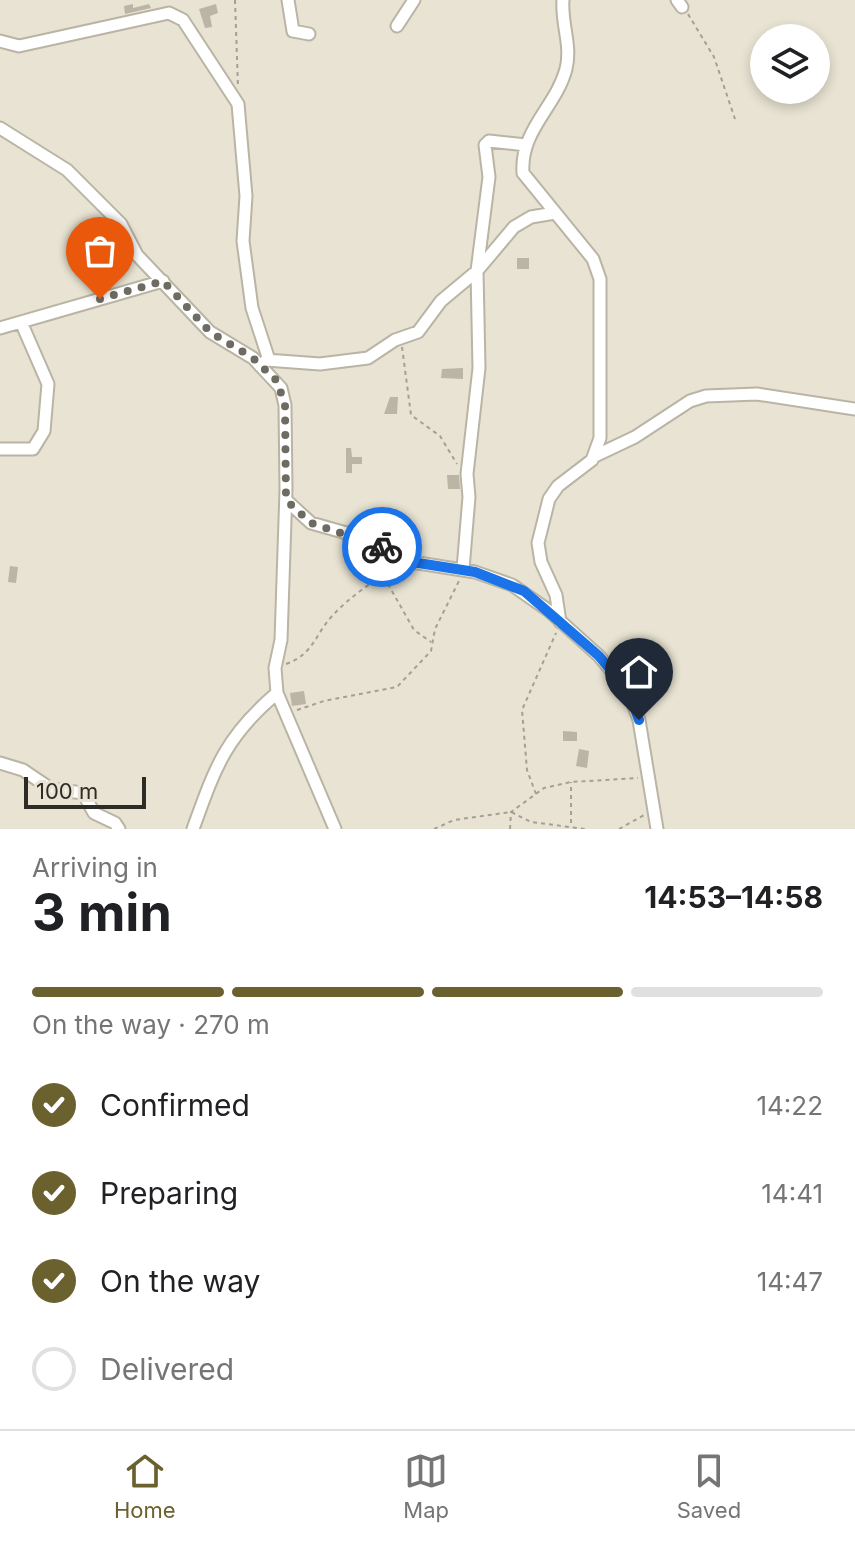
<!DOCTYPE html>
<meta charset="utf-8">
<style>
:root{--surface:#fff;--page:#f2f2f2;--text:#202124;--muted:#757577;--line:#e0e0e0;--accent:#6b612e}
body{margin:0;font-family:Inter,sans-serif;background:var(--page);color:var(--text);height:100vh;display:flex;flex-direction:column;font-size:30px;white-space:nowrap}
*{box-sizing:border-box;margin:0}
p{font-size:26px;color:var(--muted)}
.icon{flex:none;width:44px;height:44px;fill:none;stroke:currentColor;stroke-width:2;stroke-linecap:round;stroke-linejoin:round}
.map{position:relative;height:829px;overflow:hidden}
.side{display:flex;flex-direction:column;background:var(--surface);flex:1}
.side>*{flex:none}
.buttons{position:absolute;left:750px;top:24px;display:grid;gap:16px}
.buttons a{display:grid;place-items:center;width:80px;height:80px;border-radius:50%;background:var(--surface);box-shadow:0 4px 12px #0003;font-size:40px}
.scale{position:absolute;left:24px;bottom:20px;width:122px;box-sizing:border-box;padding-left:8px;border:4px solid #2d2b25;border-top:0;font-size:22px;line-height:28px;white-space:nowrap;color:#2d2b25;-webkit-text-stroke:6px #e8e3d2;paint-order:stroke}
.pin{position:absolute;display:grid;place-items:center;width:68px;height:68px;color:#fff;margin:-82px -34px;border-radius:50% 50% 50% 0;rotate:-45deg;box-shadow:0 0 8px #0007}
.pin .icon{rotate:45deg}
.courier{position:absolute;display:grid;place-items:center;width:80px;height:80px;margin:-40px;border:6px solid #1a73e8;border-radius:50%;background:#fff;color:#222;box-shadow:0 2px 10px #0007}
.overview em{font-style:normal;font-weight:700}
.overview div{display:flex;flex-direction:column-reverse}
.overview{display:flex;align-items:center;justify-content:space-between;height:136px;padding:0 32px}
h1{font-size:52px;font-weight:700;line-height:60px}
.bar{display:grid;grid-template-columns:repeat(4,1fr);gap:12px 8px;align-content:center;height:96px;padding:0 32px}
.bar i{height:10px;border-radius:6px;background:var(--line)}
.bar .on{background:var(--accent)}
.bar p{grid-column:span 4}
ol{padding:0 32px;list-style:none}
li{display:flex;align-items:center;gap:24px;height:88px}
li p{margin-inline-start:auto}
li .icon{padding:8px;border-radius:50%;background:var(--accent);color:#fff;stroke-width:4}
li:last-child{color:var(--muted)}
li i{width:44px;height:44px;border:4px solid var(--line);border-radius:50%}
.tabs{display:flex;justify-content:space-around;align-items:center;height:112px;border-top:2px solid var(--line);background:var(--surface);font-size:22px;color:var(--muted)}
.tabs a{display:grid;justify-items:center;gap:4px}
.tabs .on{color:var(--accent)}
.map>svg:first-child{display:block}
.building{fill:#bab5a5}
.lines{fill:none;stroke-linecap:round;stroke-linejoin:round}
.minor-casing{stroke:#b9b4a4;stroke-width:15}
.path{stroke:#a4a093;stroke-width:2;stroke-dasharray:4 4;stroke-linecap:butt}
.minor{stroke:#fff;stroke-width:11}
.done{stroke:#6e6b62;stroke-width:8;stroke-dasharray:0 14.4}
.route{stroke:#1a73e8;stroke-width:10}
</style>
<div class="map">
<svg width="855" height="829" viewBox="0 0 855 829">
<rect width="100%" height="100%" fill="#e8e3d2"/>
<!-- building -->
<path class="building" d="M133,4V8L149,4L151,8L125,14L124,6Z
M216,4L218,13L210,16L212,27L205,28L199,9Z
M517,258H529V269H517Z
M463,368V379L441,378L442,369Z
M390,397H398L397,414H384Z
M346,448H351L352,457H362V464H352V473H346Z
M447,475H459L460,489H448Z
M10,566L18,567L16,583L8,582Z
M304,691L306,704L292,706L290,693Z
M563,731L577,732V741H563Z
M579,749L589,751L587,768L576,766Z"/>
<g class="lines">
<!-- minor casing -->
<g class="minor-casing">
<path id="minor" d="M288,0L293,31L309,34
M677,0L682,7
M397,26L414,0
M0,41L19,46L169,13L183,20L238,104L246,196L243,241L252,308L269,360
M0,128L67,170L121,224L137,255L210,332L253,358L281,388L285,405L286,490L281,640L275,668L277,693L335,829
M0,328L163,281
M266,360L320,364L368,358L395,340L418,332L441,301L477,271L514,227L531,217L555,213
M0,449H33L44,431L48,384L21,322
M595,456L635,437L690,401L706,396L757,394L855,409
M286,500L311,523L357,536L412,562L475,572L512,585L548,610L599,656L629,692L639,720L657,829
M463,569L469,497L467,474L479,368L477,271L489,177L485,145L489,141L526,145
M560,622L556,595L541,562L538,543L549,499L558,486L592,460L600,438V279L593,259L523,173C520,130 556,107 566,69C572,45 561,24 563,0
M0,763L23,770L51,789L83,793L94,813L115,823L119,829
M193,829C215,768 225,737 277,693"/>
</g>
<!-- path -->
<path class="path" d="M235,0L238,87
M688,14L714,57L735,119
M402,347L411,415L440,436L457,464
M384,577L414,630L431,642
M286,664C314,654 315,634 333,615C351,596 376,578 400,567
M297,710L324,701L397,687L431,651L435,629L459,581
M536,794L527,770L522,710L556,633
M571,823V782
M434,829L454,820L511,812L531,822L585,829
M510,829L511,812L544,788L571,782L638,778
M619,829L646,814"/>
<!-- minor -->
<use href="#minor" class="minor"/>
</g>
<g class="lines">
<!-- done -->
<path class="done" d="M100,299L163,281L210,332L253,358L277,381L285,405L286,500L311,523L382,547"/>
<!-- route -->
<path class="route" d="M382,547L412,562L475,572L524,591L599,656L629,692L639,720"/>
</g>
</svg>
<div class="buttons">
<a><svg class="icon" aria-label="layers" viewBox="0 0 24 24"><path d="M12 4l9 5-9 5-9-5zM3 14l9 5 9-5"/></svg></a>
</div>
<div class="scale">100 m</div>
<div class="pin" style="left:100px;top:299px;background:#ea580c"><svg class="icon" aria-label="bag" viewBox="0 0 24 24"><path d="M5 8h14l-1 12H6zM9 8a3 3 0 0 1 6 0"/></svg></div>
<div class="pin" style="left:639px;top:720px;background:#1f2937"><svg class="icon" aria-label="home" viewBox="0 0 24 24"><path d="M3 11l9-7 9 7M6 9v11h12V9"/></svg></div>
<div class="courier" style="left:382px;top:547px"><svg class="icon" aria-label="bike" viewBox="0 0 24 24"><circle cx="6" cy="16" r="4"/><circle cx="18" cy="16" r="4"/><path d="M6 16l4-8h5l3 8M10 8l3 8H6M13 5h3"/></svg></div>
</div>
<section class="side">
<div class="overview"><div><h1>3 min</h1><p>Arriving in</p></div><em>14:53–14:58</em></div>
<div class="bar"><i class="on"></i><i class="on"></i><i class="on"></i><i></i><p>On the way · 270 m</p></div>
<ol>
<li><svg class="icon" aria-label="check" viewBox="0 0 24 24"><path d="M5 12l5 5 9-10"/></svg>Confirmed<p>14:22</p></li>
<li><svg class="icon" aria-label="check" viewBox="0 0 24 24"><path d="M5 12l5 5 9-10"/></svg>Preparing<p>14:41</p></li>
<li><svg class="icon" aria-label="check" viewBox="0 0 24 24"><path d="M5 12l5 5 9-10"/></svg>On the way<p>14:47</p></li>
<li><i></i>Delivered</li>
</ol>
</section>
<nav class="tabs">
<a class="on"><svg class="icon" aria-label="home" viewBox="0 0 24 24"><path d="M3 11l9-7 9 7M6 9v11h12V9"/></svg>Home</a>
<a><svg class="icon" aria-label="map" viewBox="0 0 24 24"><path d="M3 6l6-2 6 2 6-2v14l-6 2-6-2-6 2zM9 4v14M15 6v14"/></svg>Map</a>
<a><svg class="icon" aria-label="saved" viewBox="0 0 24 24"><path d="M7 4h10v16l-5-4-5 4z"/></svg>Saved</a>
</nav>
